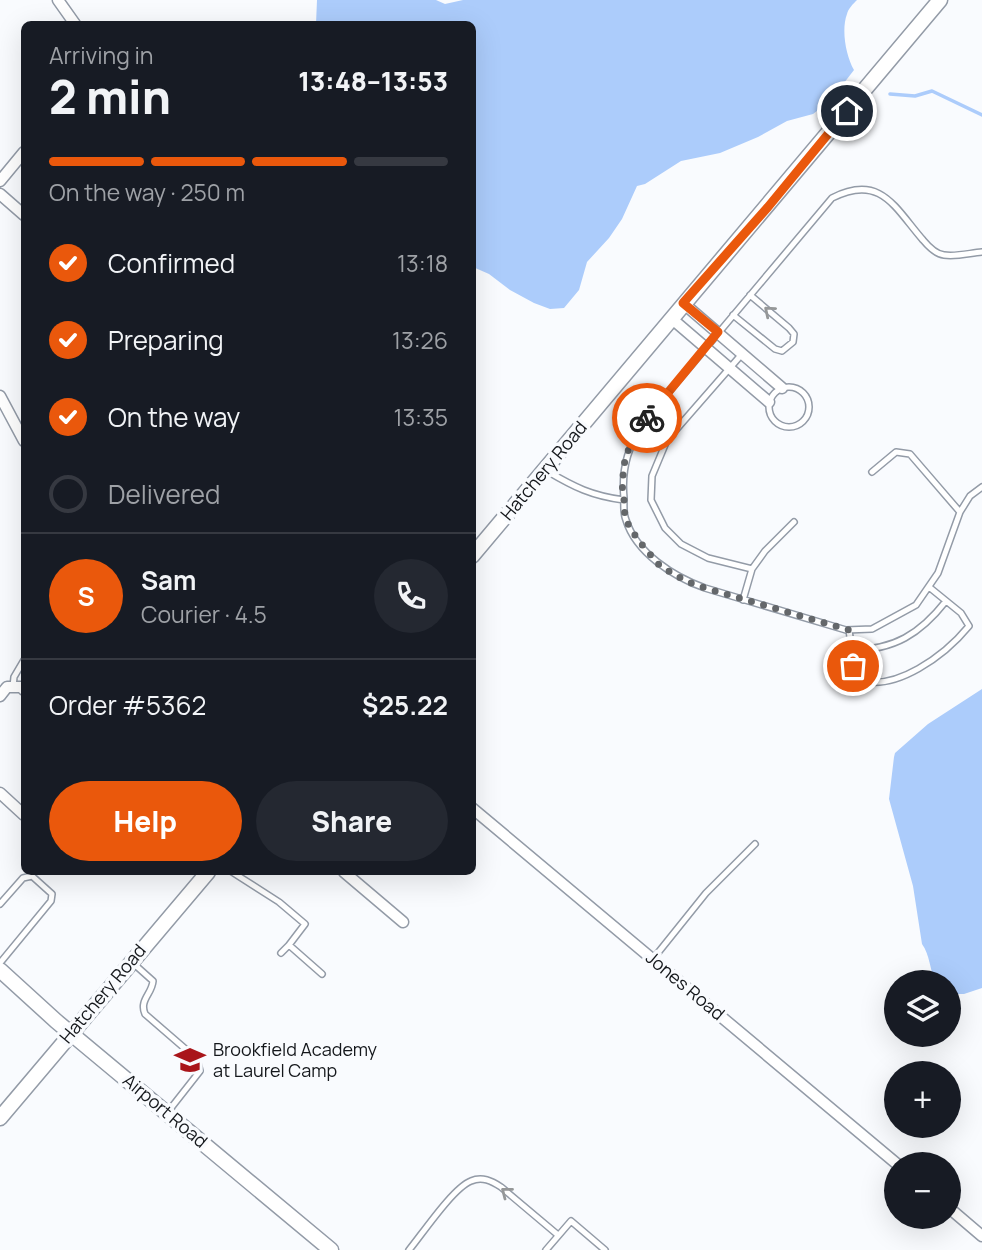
<!DOCTYPE html>
<meta charset="utf-8">
<style>
:root{--surface:#171b24;--page:#242831;--text:#f1f3f6;--muted:#9ea1a6;--line:#363941;--accent:#ea580c}
body{margin:0;font-family:Manrope,sans-serif;background:var(--page);color:var(--text);height:100vh;display:flex;flex-direction:column;font-size:26px;white-space:nowrap}
*{box-sizing:border-box;margin:0}
p{font-size:23px;color:var(--muted)}
.icon{flex:none;width:38px;height:38px;fill:none;stroke:currentColor;stroke-width:2;stroke-linecap:round;stroke-linejoin:round}
.map{position:relative;flex:1;overflow:hidden}
.sheet{position:absolute;left:21px;top:21px;width:455px;height:854px;display:flex;flex-direction:column;background:var(--surface);border-radius:10px;box-shadow:0 7px 28px #0002}
.sheet>*{flex:none}
.buttons{position:absolute;left:884px;top:970px;display:grid;gap:14px}
.buttons a{display:grid;place-items:center;width:77px;height:77px;border-radius:50%;background:var(--surface);box-shadow:0 7px 28px #0002;font-size:35px}
.pin{position:absolute;display:grid;place-items:center;width:60px;height:60px;color:#fff;margin:-30px;border:4px solid #fff;border-radius:50%;box-shadow:0 2px 7px #0007}
.courier{position:absolute;display:grid;place-items:center;width:70px;height:70px;margin:-35px;border:5px solid #ea580c;border-radius:50%;background:#fff;color:#222;box-shadow:0 2px 9px #0007}
.overview em{font-style:normal;font-weight:800}
.overview div{display:flex;flex-direction:column-reverse}
.overview{display:flex;align-items:center;justify-content:space-between;height:119px;padding:0 28px}
h1{font-size:46px;font-weight:800;line-height:52px}
.bar{display:grid;grid-template-columns:repeat(4,1fr);gap:10px 7px;align-content:center;height:84px;padding:0 28px}
.bar i{height:9px;border-radius:5px;background:var(--line)}
.bar .active{background:var(--accent)}
.bar p{grid-column:span 4}
.line{display:flex;align-items:center;gap:18px;padding:0 28px;border-top:2px solid var(--line)}
.line div{flex:1}
.round{display:grid;place-items:center;flex:none;width:74px;height:74px;border-radius:37px;background:var(--page)}
ol{padding:0 28px;list-style:none}
li{display:flex;align-items:center;gap:21px;height:77px}
li p{margin-inline-start:auto}
li .icon{padding:7px;border-radius:50%;background:var(--accent);color:#fff;stroke-width:4}
li:last-child{color:var(--muted)}
li i{width:38px;height:38px;border:4px solid var(--line);border-radius:50%}
.primary-button{display:flex;gap:14px;margin-top:auto;padding:14px 28px}
.primary-button a{flex:1;height:80px;border-radius:42px;background:var(--accent);color:#fff;font-size:28px;font-weight:800;line-height:80px;text-align:center}
.primary-button a+a{background:var(--page);color:var(--text)}
.map>svg:first-child{display:block}
.water{fill:#acccfb}
.lines{fill:none;stroke-linecap:round;stroke-linejoin:round}
.stream{stroke:#acccfb;stroke-width:3.5}
.service-casing{stroke:#939ba7;stroke-width:8}
.minor-casing{stroke:#939ba7;stroke-width:13}
.tertiary-casing{stroke:#939ba7;stroke-width:17}
.service{stroke:#fff;stroke-width:5}
.minor{stroke:#fff;stroke-width:10}
.tertiary{stroke:#fff;stroke-width:14}
.oneway{stroke:#959798}
.done{stroke:#64676a;stroke-width:7;stroke-dasharray:0 12.6}
.route{stroke:#ea580c;stroke-width:9}
.labels{text-anchor:middle;stroke-width:7;stroke-linejoin:round;paint-order:stroke}
.street-label{font-size:18px;fill:#14171b;stroke:#f9fbfe}
.poi-label{font-size:18px;fill:#14171b;stroke:#f9fbfe;text-anchor:start}
</style>
<div class="map">
<svg width="982" height="1250" viewBox="0 0 982 1250">
<rect width="100%" height="100%" fill="#f9fbfe"/>
<!-- water -->
<path class="water" d="M317,0H436L445,4L463,0H857C853,4 848,9 847,14C841,30 846,56 854,70L830,101L813,114L787,121L758,137L720,153L681,161L645,184L637,186L622,219L609,238L587,262L579,290L564,308L550,309L534,303L510,290L489,274L473,267L472,24H316Z
M982,689V988L964,994H949L948,982H935C930,970 930,955 922,944L913,886L889,799L894,757L895,753L928,724Z"/>
<g class="lines">
<!-- stream -->
<path class="stream" d="M890,94L915,96L932,91L982,115"/>
<!-- service casing -->
<g class="service-casing">
<path id="service" d="M982,252C970,253 956,257 944,255C935,254 928,246 923,240C895,208 881,173 832,198L647,418C629,443 621,467 624,498C624,505 623,513 626,520C636,553 674,577 705,588L846,630L872,629L916,605L938,573L960,512L970,496L982,487
M733,315L775,349L782,351L793,342L794,334L789,328L750,295
M742,354L667,440L652,476L651,500L665,528L681,544L708,558L752,569
M769 407a20 20 0 1 1 40 0a20 20 0 1 1-40 0Z
M547,471C574,487 592,496 624,500
M872,472L896,452L910,454L960,512
M743,600L752,569L765,551L794,522
M849,630L856,679C895,694 946,654 969,626L961,613L929,587
M852,650C894,650 920,634 946,601
M13,687L14,677L24,660
M232,872L279,902L305,924L289,945L322,974
M0,904L23,878L32,876L52,894L51,901L0,963
M281,953L289,945
M653,959L706,893L755,844
M134,964L153,981C152,994 139,1000 145,1014L197,1059L200,1071L167,1113
M409,1250C423,1233 453,1188 471,1181C482,1176 492,1181 501,1187L558,1235
M546,1250L571,1221L605,1250"/>
</g>
<!-- minor casing -->
<g class="minor-casing">
<path id="minor" d="M58,0L75,24
M0,181L24,152
M0,194L24,215
M683,303L782,388
M671,318L769,402
M0,396L24,441
M0,696L7,687H21L24,690
M0,793L24,815
M472,808L897,1164
M344,872L403,922
M948,1207L982,1236"/>
</g>
<!-- tertiary casing -->
<g class="tertiary-casing">
<path id="tertiary" d="M472,556L940,0
M0,970L56,1021L331,1250
M0,1118L208,872"/>
</g>
<!-- service -->
<use href="#service" class="service"/>
<!-- minor -->
<use href="#minor" class="minor"/>
<!-- tertiary -->
<use href="#tertiary" class="tertiary"/>
</g>
<!-- one-way arrows -->
<defs><path id="oneway-chevron" d="M-2-3.5L2.5 0L-2 3.5" fill="none" stroke-width="1.6" stroke-linecap="round" stroke-linejoin="round" transform="scale(1.75)"/></defs>
<g class="oneway">
<use href="#oneway-chevron" transform="translate(769 311) rotate(-140)"/>
<use href="#oneway-chevron" transform="translate(506 1192) rotate(-142)"/>
</g>
<g class="lines">
<!-- done -->
<path class="done" d="M647,418L633,438L625,459L622,484L624,500L625,519L638,540L660,566L686,581L705,588L849,630L853,666"/>
<!-- route -->
<path class="route" d="M647,418L718,332L683,303L768,207L847,111"/>
</g>
<!-- icons -->
<defs>
<g id="school-bare" transform="scale(2.415)"><path d="M0-5L7-2L0 1L-7-2ZM-4 1L0 2.5L4 1V4Q0 6-4 4Z" fill="#a9151a" stroke="#f9fbfe" stroke-width="2.5" paint-order="stroke"/></g>
</defs>
<g fill-rule="evenodd">
<use href="#school-bare" x="190" y="1060"/>
</g>
<g class="labels">
<!-- street labels -->
<g class="street-label">
<text transform="translate(544 471) rotate(-50)" y="6">Hatchery Road</text>
<text transform="translate(685 986) rotate(40)" y="6">Jones Road</text>
<text transform="translate(103 994) rotate(-50)" y="6">Hatchery Road</text>
<text transform="translate(165 1111) rotate(40)" y="6">Airport Road</text>
</g>
<!-- poi labels -->
<g class="poi-label">
<text x="213" y="1056">Brookfield Academy<tspan x="213" dy="21">at Laurel Camp</tspan></text>
</g>
</g>
</svg>
<div class="buttons">
<a><svg class="icon" aria-label="layers" viewBox="0 0 24 24"><path d="M12 4l9 5-9 5-9-5zM3 14l9 5 9-5"/></svg></a>
<a>+</a>
<a>−</a>
</div>
<div class="pin" style="left:853px;top:666px;background:#ea580c"><svg class="icon" aria-label="bag" viewBox="0 0 24 24"><path d="M5 8h14l-1 12H6zM9 8a3 3 0 0 1 6 0"/></svg></div>
<div class="pin" style="left:847px;top:111px;background:#1f2937"><svg class="icon" aria-label="home" viewBox="0 0 24 24"><path d="M3 11l9-7 9 7M6 9v11h12V9"/></svg></div>
<div class="courier" style="left:647px;top:418px"><svg class="icon" aria-label="bike" viewBox="0 0 24 24"><circle cx="6" cy="16" r="4"/><circle cx="18" cy="16" r="4"/><path d="M6 16l4-8h5l3 8M10 8l3 8H6M13 5h3"/></svg></div>
<section class="sheet">
<div class="overview"><div><h1>2 min</h1><p>Arriving in</p></div><em>13:48–13:53</em></div>
<div class="bar"><i class="active"></i><i class="active"></i><i class="active"></i><i></i><p>On the way · 250 m</p></div>
<ol>
<li><svg class="icon" aria-label="check" viewBox="0 0 24 24"><path d="M5 12l5 5 9-10"/></svg>Confirmed<p>13:18</p></li>
<li><svg class="icon" aria-label="check" viewBox="0 0 24 24"><path d="M5 12l5 5 9-10"/></svg>Preparing<p>13:26</p></li>
<li><svg class="icon" aria-label="check" viewBox="0 0 24 24"><path d="M5 12l5 5 9-10"/></svg>On the way<p>13:35</p></li>
<li><i></i>Delivered</li>
</ol>
<div class="line" style="height:126px"><b class="round" style="background:var(--accent);color:#fff">S</b><div><b>Sam</b><p>Courier · 4.5</p></div><a class="round"><svg class="icon" aria-label="phone" viewBox="0 0 24 24"><path d="M5 4h4l2 5-3 2q2 4 5 5l2-3 5 2v4C11 20 4 13 5 4z"/></svg></a></div>
<div class="line" style="height:91px"><div>Order #5362</div><b>$25.22</b></div>
<div class="primary-button"><a>Help</a><a>Share</a></div>
</section>
</div>
